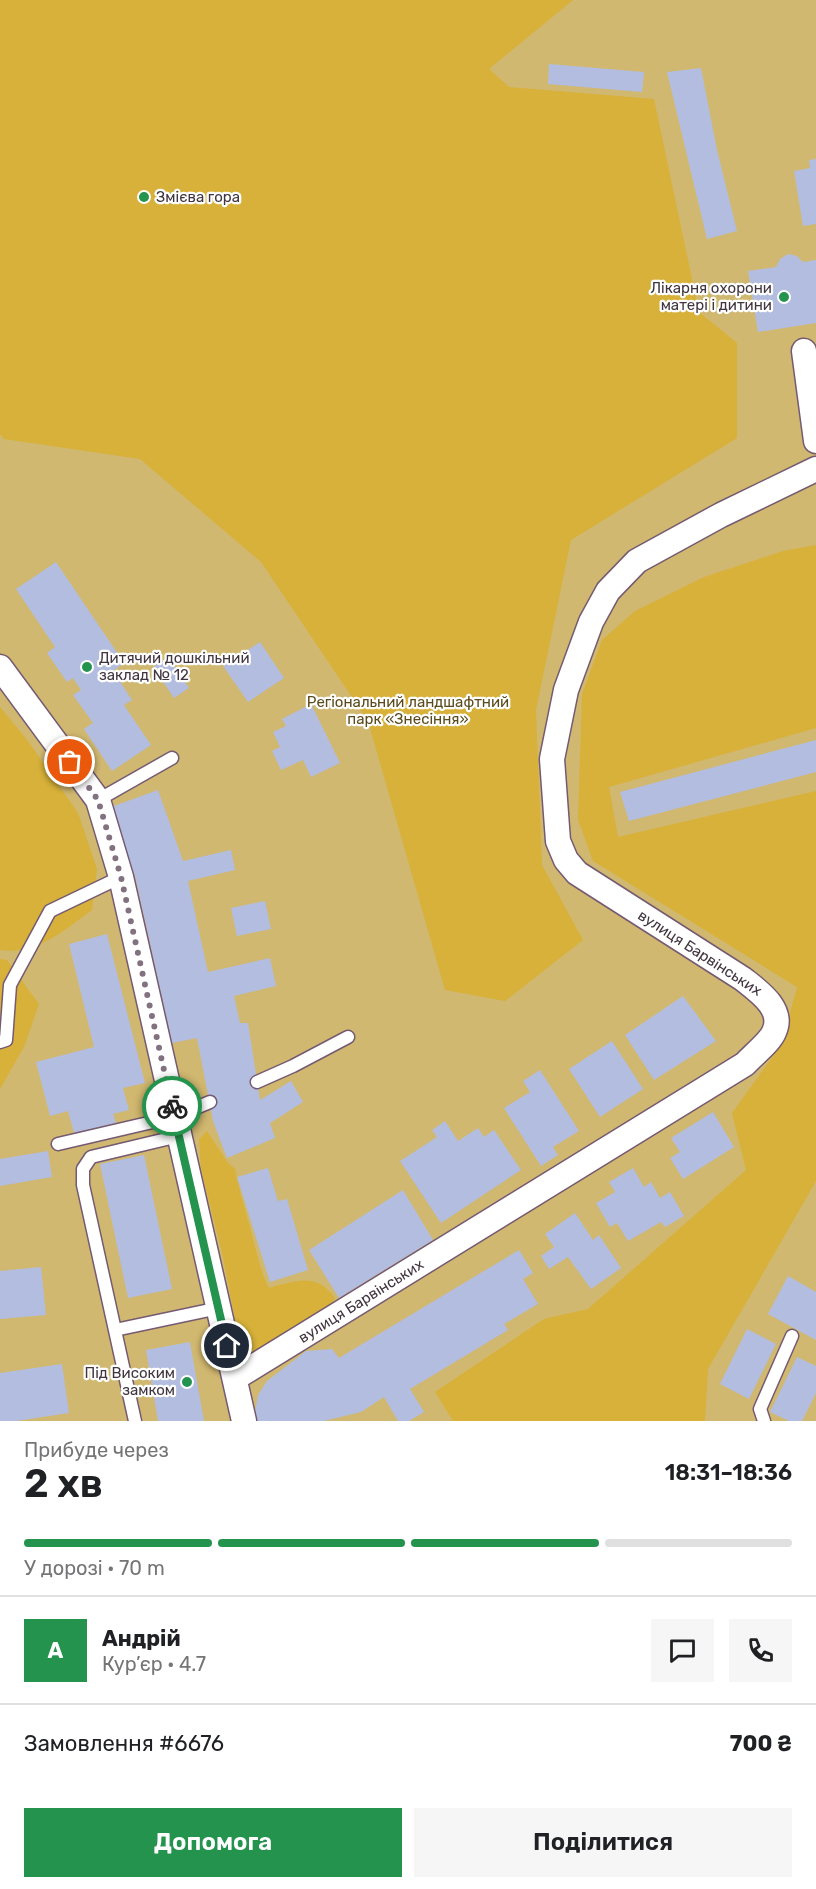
<!DOCTYPE html>
<html lang="uk">
<meta charset="utf-8">
<style>
:root{--surface:#fff;--page:#f6f6f6;--text:#202124;--muted:#757577;--line:#e0e0e0;--accent:#23934d}
body{margin:0;font-family:Rubik,sans-serif;background:var(--page);color:var(--text);height:100vh;display:flex;flex-direction:column;font-size:22px;white-space:nowrap}
*{box-sizing:border-box;margin:0}
p{font-size:20px;color:var(--muted)}
.icon{flex:none;width:33px;height:33px;fill:none;stroke:currentColor;stroke-width:2;stroke-linecap:round;stroke-linejoin:round}
.map{position:relative;height:1421px;overflow:hidden}
.sheet{display:flex;flex-direction:column;background:var(--surface);flex:1}
.sheet>*{flex:none}
.pin{position:absolute;display:grid;place-items:center;width:51px;height:51px;color:#fff;margin:-26px;border:3px solid #fff;border-radius:50%;box-shadow:0 2px 6px #0007}
.courier{position:absolute;display:grid;place-items:center;width:60px;height:60px;margin:-30px;border:4px solid #23934d;border-radius:50%;background:#fff;color:#222;box-shadow:0 2px 8px #0007}
.head em{font-style:normal;font-weight:600}
.head div{display:flex;flex-direction:column-reverse}
.head{display:flex;align-items:center;justify-content:space-between;height:102px;padding:0 24px}
h1{font-size:39px;font-weight:600;line-height:45px}
.bar{display:grid;grid-template-columns:repeat(4,1fr);gap:9px 6px;align-content:center;height:72px;padding:0 24px}
.bar i{height:8px;border-radius:4px;background:var(--line)}
.bar .current{background:var(--accent)}
.bar p{grid-column:span 4}
.line{display:flex;align-items:center;gap:15px;padding:0 24px;border-top:2px solid var(--line)}
.line div{flex:1}
.round{display:grid;place-items:center;flex:none;width:63px;height:63px;border-radius:0px;background:var(--page)}
.cta{display:flex;gap:12px;margin-top:auto;padding:12px 24px}
.cta a{flex:1;height:69px;border-radius:0px;background:var(--accent);color:#fff;font-size:24px;font-weight:600;line-height:69px;text-align:center}
.cta a+a{background:var(--page);color:var(--text)}
.map>svg:first-child{display:block}
.green{fill:#d1b870}
.forest{fill:#d7b139}
.building{fill:#b2bde0}
.lines{fill:none;stroke-linecap:round;stroke-linejoin:round}
.lane-casing{stroke:#755a71;stroke-width:15}
.street-casing{stroke:#755a71;stroke-width:27}
.lane{stroke:#fff;stroke-width:12}
.street{stroke:#fff;stroke-width:24}
.done{stroke:#82717f;stroke-width:6;stroke-dasharray:0 10.8}
.route{stroke:#23934d;stroke-width:8}
.poi-dot{fill:#23934d;stroke:#fff;stroke-width:2}
.labels{text-anchor:middle;stroke-width:4.5;stroke-linejoin:round;paint-order:stroke}
.poi-label{font-size:15px;fill:#41353f;stroke:#fff;text-anchor:start}
.park-label{font-size:15px;fill:#5b4b1c;stroke:#fff}
.street-label{font-size:15px;fill:#41353f;stroke:#fff}
</style>
<div class="map">
<svg width="816" height="1421" viewBox="0 0 816 1421">
<rect width="100%" height="100%" fill="#fbe1f7"/>
<!-- green -->
<path class="green" d="M0,0H816V1421H0Z"/>
<!-- forest -->
<path class="forest" d="M0,0H573L489,69L509,87L654,99L699,312L737,343V438L571,540L536,710L542,865L583,940L505,1001L445,990L368,721L261,562L140,459L4,439L0,434Z
M816,545V728L609,787L618,837L816,791V1181L708,1369L705,1421H453L435,1392L544,1319L588,1309L746,1170L732,1113L781,1045L797,987L593,861L578,820L582,694L602,640L635,611L704,577L783,551Z
M0,707L28,741L78,813L97,869L92,910C63,931 37,955 0,950Z
M0,959L7,960L39,1004L24,1047L0,1089Z
M207,1131L228,1163L235,1169C240,1194 248,1218 254,1243C259,1260 261,1273 269,1288C296,1281 316,1272 335,1298L326,1317L252,1363L245,1356L239,1340L223,1257L201,1169L199,1139Z"/>
<!-- building -->
<path class="building" d="M549,64L644,72L642,92L548,84Z
M701,68L717,150L737,231L707,239L667,72Z
M816,159V224L803,226L794,171L810,168L809,160Z
M788,254L797,256L803,262L816,260V323L758,332L748,271L776,267L780,259Z
M56,562L124,663L113,671L132,700L124,705L151,745L112,771L84,729L93,723L73,695L81,690L73,678L67,682L47,653L55,647L16,589Z
M260,642L284,678L248,702L223,666Z
M168,657L189,688L174,698L153,667Z
M311,704L340,763L311,777L303,760L281,770L272,751L280,747L273,732L286,726L282,719Z
M816,740V772L629,821L620,792Z
M158,790L183,861L231,850L235,870L188,881L208,972L270,958L276,986L234,996L240,1023H248L260,1100L291,1081L303,1102L270,1123L275,1138L227,1158L213,1121L197,1038L172,1043L135,876L111,807Z
M265,901L271,929L237,936L231,908Z
M107,934L145,1083L123,1088L129,1110L113,1114L116,1123L74,1133L68,1111L50,1116L36,1062L94,1047L69,944Z
M683,996L716,1041L654,1080L625,1035Z
M612,1041L643,1089L600,1117L569,1069Z
M540,1070L579,1131L553,1147L558,1155L541,1166L504,1108L530,1092L523,1081Z
M713,1112L734,1147L683,1179L670,1158L680,1152L671,1138Z
M445,1121L458,1141L478,1128L484,1137L494,1130L521,1170L441,1223L400,1161L437,1137L432,1130Z
M48,1151L52,1177L0,1186V1159Z
M144,1155L172,1289L128,1298L100,1164Z
M268,1168L278,1201L287,1199L308,1270L270,1282L237,1177Z
M633,1168L644,1187L651,1182L660,1198L670,1192L684,1216L665,1227L661,1222L628,1241L617,1223L610,1227L596,1203L615,1192L609,1182Z
M403,1190L433,1240L339,1298L309,1250Z
M575,1213L593,1240L599,1235L621,1268L591,1289L568,1257L549,1269L541,1256L554,1247L545,1234Z
M519,1250L533,1273L523,1279L538,1304L504,1324L508,1330L410,1389L424,1412L409,1421H398L384,1397L361,1412L324,1421H256L254,1417L258,1395L267,1381L306,1351L332,1349L339,1358Z
M41,1267L46,1315L0,1319V1271Z
M788,1276L816,1292V1340L768,1314Z
M747,1329L776,1344L749,1399L720,1384Z
M190,1342L204,1421H158L146,1350Z
M797,1357L816,1366V1393L802,1421H789L770,1412Z
M62,1364L69,1413L16,1421H0V1373Z"/>
<g class="lines">
<!-- lane casing -->
<g class="lane-casing">
<path id="lane" d="M98,800L172,758
M0,1042L6,1040L10,985L50,911L121,877
M257,1082L293,1066L348,1037
M58,1144L174,1117L210,1102
M115,1330L219,1308
M135,1421L83,1185V1169L91,1157L179,1136
M764,1421L760,1409L792,1336"/>
</g>
<!-- street casing -->
<g class="street-casing">
<path id="street" d="M804,351L816,441
M0,667L98,800L121,877L244,1421
M235,1378L745,1064C753,1055 770,1042 774,1032C785,1009 758,991 743,979L577,873L566,860L558,841L552,759L566,690L591,622L608,591L637,561L721,515L816,469"/>
</g>
<!-- lane -->
<use href="#lane" class="lane"/>
<!-- street -->
<use href="#street" class="street"/>
</g>
<g class="lines">
<!-- done -->
<path class="done" d="M70,762L98,800L121,877L172,1106"/>
<!-- route -->
<path class="route" d="M172,1106L227,1346"/>
</g>
<!-- markers -->
<g class="poi-dot">
<circle cx="144" cy="197" r="6"/>
<circle cx="784" cy="297" r="6"/>
<circle cx="87" cy="667" r="6"/>
<circle cx="187" cy="1382" r="6"/>
</g>
<g class="labels">
<!-- poi labels -->
<g class="poi-label">
<text x="156" y="202">Змієва гора</text>
<text x="772" y="293" text-anchor="end">Лікарня охорони<tspan x="772" dy="17">матері і дитини</tspan></text>
<text x="99" y="663">Дитячий дошкільний<tspan x="99" dy="17">заклад № 12</tspan></text>
<text x="175" y="1378" text-anchor="end">Під Високим<tspan x="175" dy="17">замком</tspan></text>
</g>
<!-- park labels -->
<g class="park-label">
<text x="408" y="707">Регіональний ландшафтний<tspan x="408" dy="17">парк «Знесіння»</tspan></text>
</g>
<!-- street labels -->
<g class="street-label">
<text transform="translate(700 953) rotate(33)" y="5">вулиця Барвінських</text>
<text transform="translate(361 1301) rotate(-32)" y="5">вулиця Барвінських</text>
</g>
</g>
</svg>
<div class="pin" style="left:70px;top:762px;background:#ea580c"><svg class="icon" aria-label="bag" viewBox="0 0 24 24"><path d="M5 8h14l-1 12H6zM9 8a3 3 0 0 1 6 0"/></svg></div>
<div class="pin" style="left:227px;top:1346px;background:#1f2937"><svg class="icon" aria-label="home" viewBox="0 0 24 24"><path d="M3 11l9-7 9 7M6 9v11h12V9"/></svg></div>
<div class="courier" style="left:172px;top:1106px"><svg class="icon" aria-label="bike" viewBox="0 0 24 24"><circle cx="6" cy="16" r="4"/><circle cx="18" cy="16" r="4"/><path d="M6 16l4-8h5l3 8M10 8l3 8H6M13 5h3"/></svg></div>
</div>
<section class="sheet">
<div class="head"><div><h1>2 хв</h1><p>Прибуде через</p></div><em>18:31–18:36</em></div>
<div class="bar"><i class="current"></i><i class="current"></i><i class="current"></i><i></i><p>У дорозі · 70 m</p></div>
<div class="line" style="height:108px"><b class="round" style="background:var(--accent);color:#fff">А</b><div><b>Андрій</b><p>Кур’єр · 4.7</p></div><a class="round"><svg class="icon" aria-label="chat" viewBox="0 0 24 24"><path d="M4 5h16v11H9l-5 4z"/></svg></a><a class="round"><svg class="icon" aria-label="phone" viewBox="0 0 24 24"><path d="M5 4h4l2 5-3 2q2 4 5 5l2-3 5 2v4C11 20 4 13 5 4z"/></svg></a></div>
<div class="line" style="height:78px"><div>Замовлення #6676</div><b>700 ₴</b></div>
<div class="cta"><a>Допомога</a><a>Поділитися</a></div>
</section>
